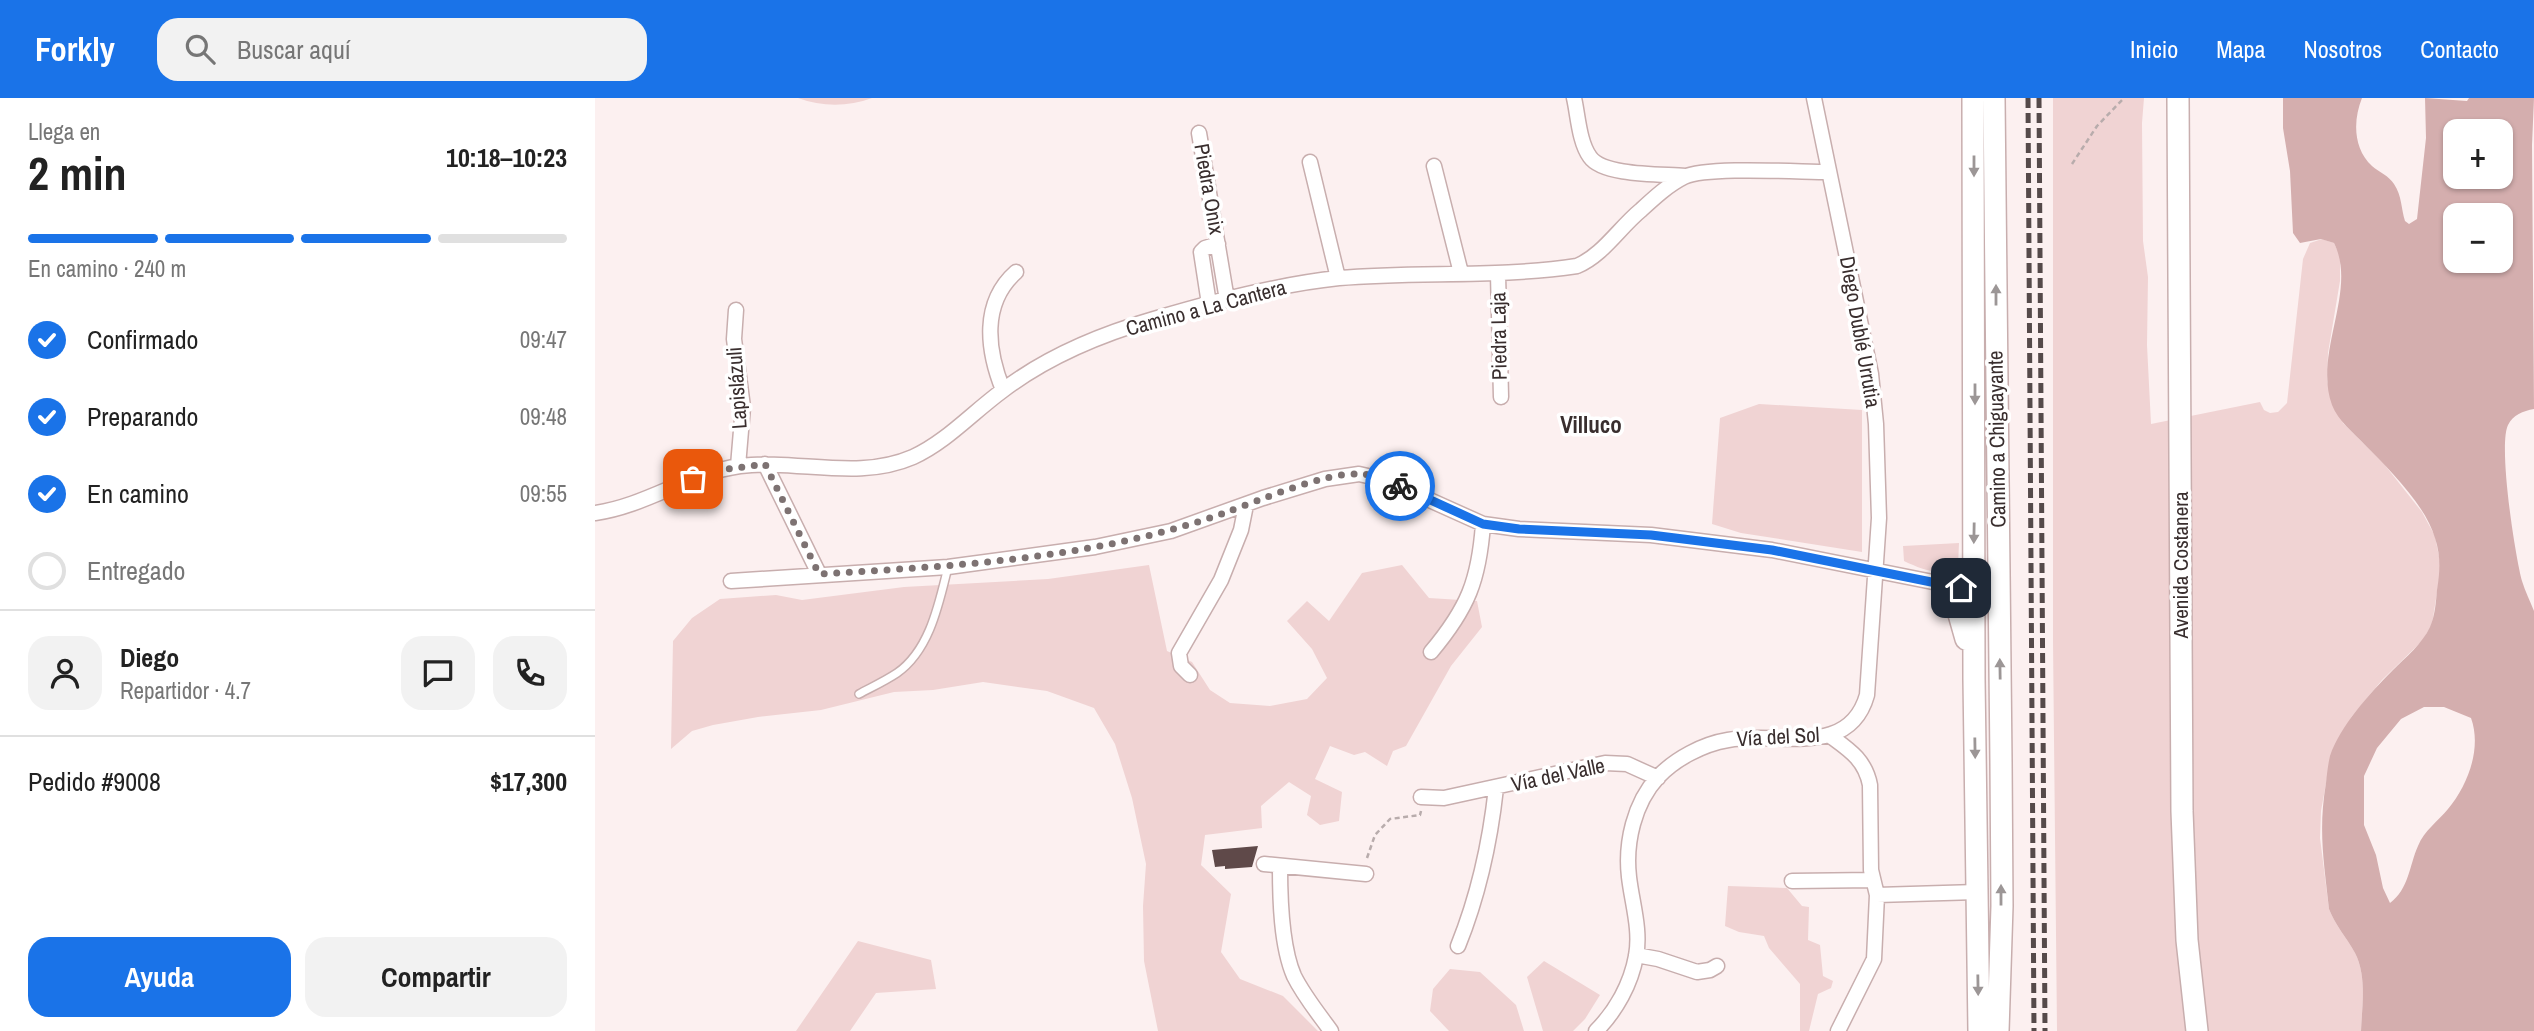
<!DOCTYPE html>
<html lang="es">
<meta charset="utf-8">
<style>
:root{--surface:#fff;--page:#f2f2f2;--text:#222;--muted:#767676;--line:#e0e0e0;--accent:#1a73e8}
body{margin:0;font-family:"Archivo Narrow",sans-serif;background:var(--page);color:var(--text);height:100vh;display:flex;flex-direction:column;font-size:26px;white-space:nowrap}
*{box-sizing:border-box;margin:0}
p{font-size:23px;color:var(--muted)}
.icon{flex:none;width:38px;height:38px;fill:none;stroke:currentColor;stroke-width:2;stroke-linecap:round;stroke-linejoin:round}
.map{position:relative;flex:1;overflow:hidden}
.drawer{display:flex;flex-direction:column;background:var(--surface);width:595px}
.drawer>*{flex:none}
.controls{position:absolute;left:1848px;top:21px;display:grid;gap:14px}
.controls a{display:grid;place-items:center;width:70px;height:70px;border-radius:14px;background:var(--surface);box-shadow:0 2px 5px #0004;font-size:35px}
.pin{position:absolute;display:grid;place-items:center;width:60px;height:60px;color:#fff;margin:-30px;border-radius:14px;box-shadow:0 4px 10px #0006}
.courier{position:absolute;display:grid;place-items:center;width:70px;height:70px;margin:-35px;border:5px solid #1a73e8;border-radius:50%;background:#fff;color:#222;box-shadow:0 2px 9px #0007}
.head em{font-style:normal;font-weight:700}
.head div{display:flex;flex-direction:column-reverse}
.head{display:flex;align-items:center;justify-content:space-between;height:119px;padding:0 28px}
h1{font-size:46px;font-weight:700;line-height:52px}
.bar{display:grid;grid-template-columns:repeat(4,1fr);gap:10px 7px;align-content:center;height:84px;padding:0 28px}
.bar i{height:9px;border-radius:5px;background:var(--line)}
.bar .selected{background:var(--accent)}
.bar p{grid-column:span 4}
.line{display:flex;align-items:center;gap:18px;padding:0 28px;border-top:2px solid var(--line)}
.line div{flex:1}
.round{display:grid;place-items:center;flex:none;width:74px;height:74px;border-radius:21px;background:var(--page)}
ol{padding:0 28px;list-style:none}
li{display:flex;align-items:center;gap:21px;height:77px}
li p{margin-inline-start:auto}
li .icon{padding:7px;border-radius:50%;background:var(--accent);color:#fff;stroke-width:4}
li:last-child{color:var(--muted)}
li i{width:38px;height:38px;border:4px solid var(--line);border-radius:50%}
.primary-button{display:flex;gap:14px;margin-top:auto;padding:14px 28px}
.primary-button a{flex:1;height:80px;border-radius:21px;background:var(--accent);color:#fff;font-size:28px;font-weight:700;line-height:80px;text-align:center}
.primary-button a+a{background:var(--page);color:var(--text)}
header{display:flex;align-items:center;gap:42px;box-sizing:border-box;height:98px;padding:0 35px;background:var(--accent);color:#fff}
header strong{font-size:33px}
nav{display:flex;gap:38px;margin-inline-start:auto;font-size:24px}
.search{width:490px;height:63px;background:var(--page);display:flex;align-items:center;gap:18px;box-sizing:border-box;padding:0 24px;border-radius:21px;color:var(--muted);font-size:26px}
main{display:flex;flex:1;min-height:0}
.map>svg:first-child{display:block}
.green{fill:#f0d3d3}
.water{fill:#d4aeae;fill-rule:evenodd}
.building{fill:#5f4949}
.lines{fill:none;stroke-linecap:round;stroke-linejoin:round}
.lane-casing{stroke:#c8aeae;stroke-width:10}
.street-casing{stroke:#c8aeae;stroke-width:17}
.primary-casing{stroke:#c8aeae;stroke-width:24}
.path{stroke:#b8acac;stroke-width:2.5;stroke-dasharray:5 3.5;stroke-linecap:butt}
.lane{stroke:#fff;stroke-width:7}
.street{stroke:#fff;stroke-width:14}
.primary{stroke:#fff;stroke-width:21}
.rail{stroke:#554a4a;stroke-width:5;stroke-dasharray:10 5;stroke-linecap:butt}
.oneway{fill:#9c9696}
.done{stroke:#7d7272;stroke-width:7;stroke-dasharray:0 12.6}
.route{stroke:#1a73e8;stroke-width:9}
.labels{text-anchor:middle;stroke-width:7;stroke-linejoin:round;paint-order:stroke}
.street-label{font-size:21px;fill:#392e2e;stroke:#fff}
.neighbourhood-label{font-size:23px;font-weight:bold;fill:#392e2e;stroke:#fff}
</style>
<header>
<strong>Forkly</strong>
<div class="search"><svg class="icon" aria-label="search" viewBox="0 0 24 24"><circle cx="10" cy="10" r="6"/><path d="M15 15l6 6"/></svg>Buscar aquí</div>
<nav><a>Inicio</a><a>Mapa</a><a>Nosotros</a><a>Contacto</a></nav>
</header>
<main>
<section class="drawer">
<div class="head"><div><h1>2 min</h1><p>Llega en</p></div><em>10:18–10:23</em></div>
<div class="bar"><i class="selected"></i><i class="selected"></i><i class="selected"></i><i></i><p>En camino · 240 m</p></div>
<ol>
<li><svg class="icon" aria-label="check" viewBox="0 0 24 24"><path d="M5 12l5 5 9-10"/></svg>Confirmado<p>09:47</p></li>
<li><svg class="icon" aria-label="check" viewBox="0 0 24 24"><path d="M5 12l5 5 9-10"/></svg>Preparando<p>09:48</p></li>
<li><svg class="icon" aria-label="check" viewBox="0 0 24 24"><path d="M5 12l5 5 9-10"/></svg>En camino<p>09:55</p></li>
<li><i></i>Entregado</li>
</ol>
<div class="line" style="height:126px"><a class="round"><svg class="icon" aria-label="person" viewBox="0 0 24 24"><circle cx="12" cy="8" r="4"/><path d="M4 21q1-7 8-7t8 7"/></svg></a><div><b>Diego</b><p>Repartidor · 4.7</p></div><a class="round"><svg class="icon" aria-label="chat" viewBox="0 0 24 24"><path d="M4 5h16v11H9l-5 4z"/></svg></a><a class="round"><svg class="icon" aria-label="phone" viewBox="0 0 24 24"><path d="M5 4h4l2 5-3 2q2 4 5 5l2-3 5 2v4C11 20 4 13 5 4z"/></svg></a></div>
<div class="line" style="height:91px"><div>Pedido #9008</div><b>$17,300</b></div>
<div class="primary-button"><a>Ayuda</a><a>Compartir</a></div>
</section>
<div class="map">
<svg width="1939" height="933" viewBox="0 0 1939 933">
<rect width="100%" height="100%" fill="#fcf0f0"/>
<!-- green -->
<path class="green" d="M203,0H277C253,9 227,9 203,0Z
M1458,0H1549L1547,25L1548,143L1553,179L1552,247L1556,326L1665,304L1669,312L1675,315L1683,314L1692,305L1708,161L1715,145L1727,141L1739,145L1745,158V183L1733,255L1732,284L1748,325L1789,366L1827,414L1840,438L1846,469L1837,526L1828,542L1787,582L1757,618L1736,658L1726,713L1725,740L1734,811C1740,827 1752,840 1760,855C1772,878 1767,908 1766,933H1462L1458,543Z
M1164,306L1267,312V454L1146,435L1117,426L1125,320Z
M1364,445L1363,469C1344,478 1328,472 1309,463L1308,448Z
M554,467L572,553L597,564L615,592L635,605L675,608L712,601L732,580L717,551L692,523L712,503L734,523L767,475L807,467L834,500L882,503L887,529L856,568L811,648L798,653L792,668L770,654L759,657L735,648L720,681L747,694L744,723L725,727L712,717L716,698L694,684L666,708L667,730L610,737L606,767L636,796L626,854L645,881L688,898L723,933H563L549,863L548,808L551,766L537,700L520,646L499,610L452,593L388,584L338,592L299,594L226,612L163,619L118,627L97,633L76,651L78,543L97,520L125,501L181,497L207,502L309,489L453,481Z
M1133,788L1192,790L1207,808L1214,809L1213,842L1225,847L1228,878L1238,883L1236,890L1223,896L1214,933H1205V886L1174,850L1169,838L1144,834L1130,828Z
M263,843L336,862L341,891L281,895L255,933H201Z
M949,863L1005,897L990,921L978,933H948L932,879Z
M855,871L885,874L921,907L929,933H854L835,913L838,891Z"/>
<!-- water -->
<path class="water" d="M1688,0H1767C1758,22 1758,51 1777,68C1784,74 1794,78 1799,86C1807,98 1806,110 1810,123L1814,126L1822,121L1831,40L1830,0L1872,3L1874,0H1939L1937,47L1939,311C1928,313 1918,317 1913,327C1903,348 1920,457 1927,483C1930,493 1935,503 1939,513V933H1766C1767,908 1772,878 1760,855C1752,840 1740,827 1734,811C1729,764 1723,733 1731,685C1732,676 1733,666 1735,658C1745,628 1775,595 1797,573C1811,559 1827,546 1835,529C1840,518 1841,504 1842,492C1845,474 1846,458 1840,440C1831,408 1794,371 1770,347C1759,335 1743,323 1737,307C1718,255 1763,193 1739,145L1726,141L1705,145L1698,135L1695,73L1688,30ZM1860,33H1906V79H1860ZM1860,117H1906V163H1860ZM1849,609L1876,620C1887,650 1873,687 1853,711C1843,723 1829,733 1823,748C1814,768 1814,791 1795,805L1788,790L1781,757L1769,727V678L1782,650L1806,621L1829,609Z"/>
<!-- building -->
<path class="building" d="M663,748L657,769L630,771V768L620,769L617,752Z"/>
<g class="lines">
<!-- lane casing -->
<g class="lane-casing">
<path id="lane" d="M264,596C277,589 290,583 302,575C335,552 344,505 353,469"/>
</g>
<!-- street casing -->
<g class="street-casing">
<path id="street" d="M979,0C983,17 984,44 995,59C1008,78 1067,76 1090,78
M604,35L632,202
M715,64L743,180
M839,68L866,175
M903,176L906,299
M614,206L606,154L610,150L623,146
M141,212L139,241L148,309L143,368
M408,292C392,252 386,205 421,174
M170,366L224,476
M0,415C51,408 94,375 145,368C203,361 263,383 318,359C351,344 377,315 407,293C450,260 507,236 559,221C616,204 685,186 744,180C823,173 903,180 982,168C1008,157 1024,130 1046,112C1059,100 1073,87 1089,79C1112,68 1204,74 1234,74
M136,483L353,469L500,449L576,433L668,400L730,381L764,376L790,382L888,426L924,431L1056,437L1177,452L1378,492
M836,554C873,510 884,482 888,426
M595,577L586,568L584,555L626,482L646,432L651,407
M1234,637C1253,651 1270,661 1275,687L1276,772L1282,797L1279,861L1243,933
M826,699L849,700L1010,665L1032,666L1063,680
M669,766L771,776
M685,769C685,801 686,848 699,878C709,898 723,915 736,933
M1197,783L1278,782
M1282,797L1382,794
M863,848C884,796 895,745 901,690
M1041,857L1063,861L1102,874L1115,872L1122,868
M1001,933C1021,913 1036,886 1041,858C1046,832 1037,805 1034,779C1030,745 1039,705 1063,679C1080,661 1108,646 1133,642C1183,633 1254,661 1272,597L1284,420L1281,326L1276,276L1219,0"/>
</g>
<!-- primary casing -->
<g class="primary-casing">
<path id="primary" d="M1378,0L1379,581L1384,933
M1399,0L1406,664L1407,808L1403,933
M1583,0L1587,713L1592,842L1602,933
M1356,488L1371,541"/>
</g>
<!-- path -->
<path class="path" d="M1477,66L1502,28L1529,0
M772,760L780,737L795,721L825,717L826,713"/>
<!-- lane -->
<use href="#lane" class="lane"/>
<!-- street -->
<use href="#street" class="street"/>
<!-- primary -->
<use href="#primary" class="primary"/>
<!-- rail -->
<path class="rail" d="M1433,0L1439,933
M1444,0L1450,933"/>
</g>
<!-- one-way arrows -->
<defs><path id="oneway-solid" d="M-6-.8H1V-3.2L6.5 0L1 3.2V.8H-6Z" transform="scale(1.75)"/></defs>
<g class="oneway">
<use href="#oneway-solid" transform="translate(1379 68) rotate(90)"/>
<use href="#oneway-solid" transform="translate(1401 197) rotate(-90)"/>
<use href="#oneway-solid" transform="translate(1380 296) rotate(90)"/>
<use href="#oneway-solid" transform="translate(1379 435) rotate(91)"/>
<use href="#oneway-solid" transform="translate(1405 571) rotate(-91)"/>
<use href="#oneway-solid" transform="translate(1380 650) rotate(89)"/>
<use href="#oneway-solid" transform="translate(1406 797) rotate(-90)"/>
<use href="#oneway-solid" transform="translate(1383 887) rotate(89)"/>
</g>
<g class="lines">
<!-- done -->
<path class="done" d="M98,381L126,372L170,366L224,476C361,468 502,461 632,414C666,402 730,374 764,376C779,376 792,383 805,388"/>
<!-- route -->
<path class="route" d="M805,388L888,426L924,431L1056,437L1177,452L1366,490"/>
</g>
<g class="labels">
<!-- street labels -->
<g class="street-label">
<text transform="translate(614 91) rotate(80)" y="7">Piedra Onix</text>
<text transform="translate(611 210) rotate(-15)" y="7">Camino a La Cantera</text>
<text transform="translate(1265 234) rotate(80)" y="7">Diego Dublé Urrutia</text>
<text transform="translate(904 238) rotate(-91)" y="7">Piedra Laja</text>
<text transform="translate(142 290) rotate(-94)" y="7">Lapislázuli</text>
<text transform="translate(1402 341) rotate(-91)" y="7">Camino a Chiguayante</text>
<text transform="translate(1586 467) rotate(-90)" y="7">Avenida Costanera</text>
<text transform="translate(1183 639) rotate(-3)" y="7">Vía del Sol</text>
<text transform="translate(963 677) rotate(-12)" y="7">Vía del Valle</text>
</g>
<!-- neighbourhood labels -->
<g class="neighbourhood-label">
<text x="996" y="335">Villuco</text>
</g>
</g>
</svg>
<div class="controls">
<a>+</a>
<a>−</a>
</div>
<div class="pin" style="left:98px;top:381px;background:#ea580c"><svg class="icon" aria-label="bag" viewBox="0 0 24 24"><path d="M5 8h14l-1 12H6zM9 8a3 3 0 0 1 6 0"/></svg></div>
<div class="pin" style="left:1366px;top:490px;background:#1f2937"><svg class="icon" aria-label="home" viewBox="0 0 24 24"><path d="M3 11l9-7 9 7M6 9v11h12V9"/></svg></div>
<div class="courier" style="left:805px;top:388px"><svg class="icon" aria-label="bike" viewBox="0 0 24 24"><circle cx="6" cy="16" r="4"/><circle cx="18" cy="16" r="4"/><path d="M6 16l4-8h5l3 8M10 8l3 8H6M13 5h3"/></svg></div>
</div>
</main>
